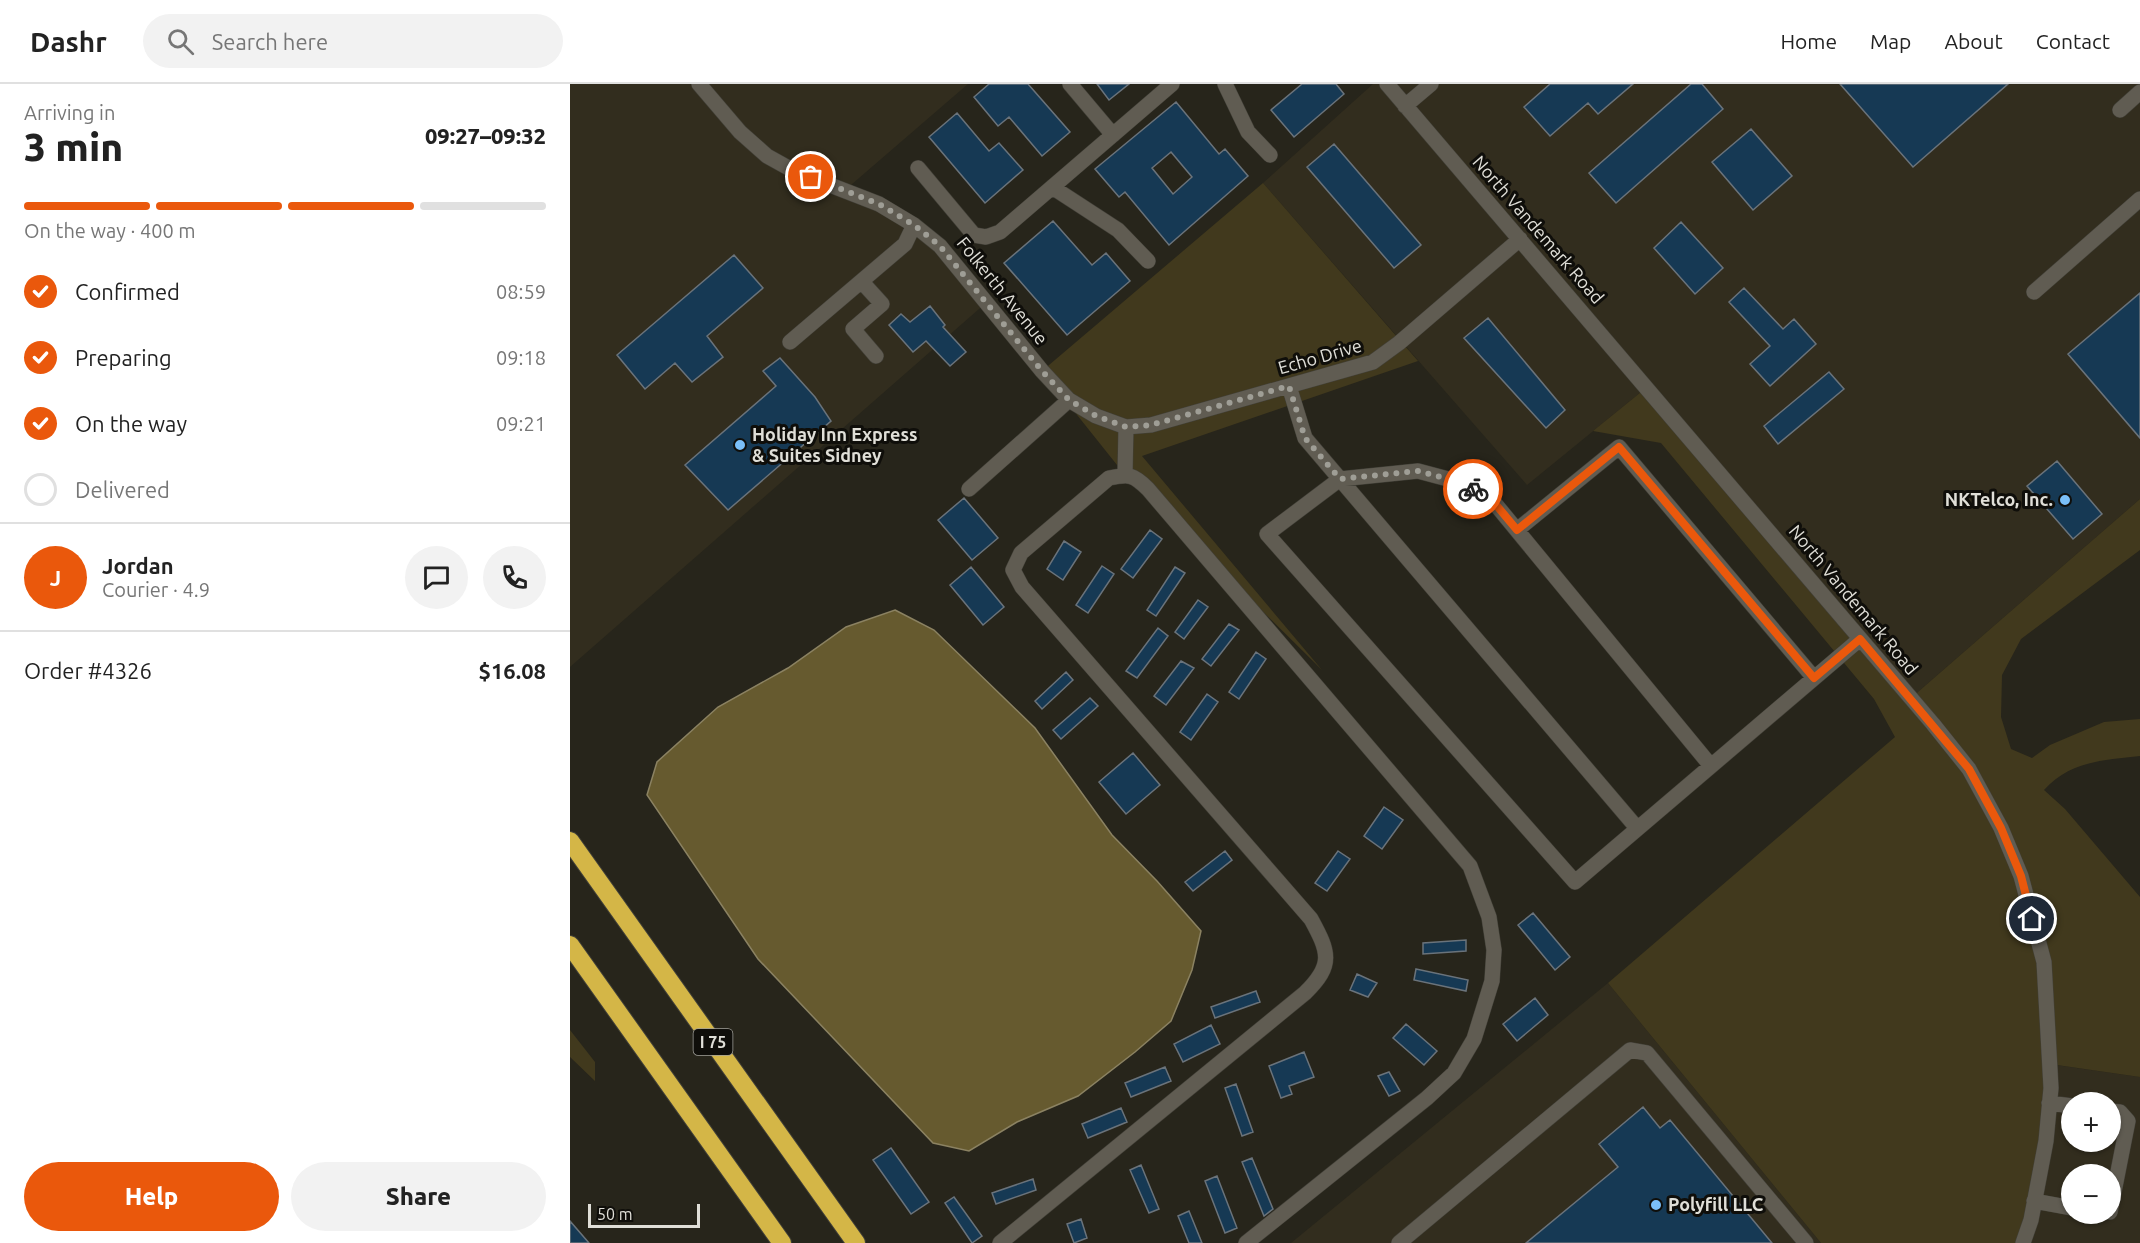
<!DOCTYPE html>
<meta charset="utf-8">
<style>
:root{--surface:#fff;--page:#f2f2f2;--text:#222;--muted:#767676;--line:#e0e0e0;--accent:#ea580c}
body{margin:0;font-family:Ubuntu,sans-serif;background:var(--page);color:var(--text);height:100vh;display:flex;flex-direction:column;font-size:22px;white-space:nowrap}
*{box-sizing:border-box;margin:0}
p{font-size:20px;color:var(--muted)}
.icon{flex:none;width:33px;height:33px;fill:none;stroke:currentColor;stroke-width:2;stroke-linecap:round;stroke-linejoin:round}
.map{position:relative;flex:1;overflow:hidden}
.side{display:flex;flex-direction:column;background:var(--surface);width:570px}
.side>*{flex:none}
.controls{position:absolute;left:1491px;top:1008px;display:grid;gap:12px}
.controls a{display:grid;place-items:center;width:60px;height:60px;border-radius:50%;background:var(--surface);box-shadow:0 2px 4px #0004;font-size:30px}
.scale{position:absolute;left:18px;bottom:15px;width:112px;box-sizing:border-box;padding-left:6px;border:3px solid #e0dfd8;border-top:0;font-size:16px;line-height:21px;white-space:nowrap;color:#e0dfd8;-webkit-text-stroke:4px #0f0e0a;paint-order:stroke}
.pin{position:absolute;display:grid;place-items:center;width:51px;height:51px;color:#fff;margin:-26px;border:3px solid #fff;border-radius:50%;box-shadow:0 2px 6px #0007}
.courier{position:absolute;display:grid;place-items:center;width:60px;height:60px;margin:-30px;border:4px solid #ea580c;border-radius:50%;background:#fff;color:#222;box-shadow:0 2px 8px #0007}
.summary em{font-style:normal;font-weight:800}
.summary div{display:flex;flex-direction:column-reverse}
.summary{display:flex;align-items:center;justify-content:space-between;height:102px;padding:0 24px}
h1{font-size:39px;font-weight:800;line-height:45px}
.bar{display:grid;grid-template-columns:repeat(4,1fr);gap:9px 6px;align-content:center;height:72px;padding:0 24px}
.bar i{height:8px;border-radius:4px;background:var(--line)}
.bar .current{background:var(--accent)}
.bar p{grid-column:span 4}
.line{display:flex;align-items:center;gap:15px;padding:0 24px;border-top:2px solid var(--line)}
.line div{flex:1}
.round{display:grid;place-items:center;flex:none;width:63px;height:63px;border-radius:32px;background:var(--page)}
ol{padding:0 24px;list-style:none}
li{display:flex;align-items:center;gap:18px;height:66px}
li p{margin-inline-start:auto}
li .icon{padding:6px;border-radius:50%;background:var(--accent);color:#fff;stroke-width:4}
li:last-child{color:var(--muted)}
li i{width:33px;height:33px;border:3px solid var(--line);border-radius:50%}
.cta{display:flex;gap:12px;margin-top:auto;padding:12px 24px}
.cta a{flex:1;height:69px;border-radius:36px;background:var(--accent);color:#fff;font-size:24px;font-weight:800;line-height:69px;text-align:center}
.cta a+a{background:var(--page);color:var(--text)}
header{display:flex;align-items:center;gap:36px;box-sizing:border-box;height:84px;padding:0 30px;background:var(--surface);border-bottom:2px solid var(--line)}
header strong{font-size:28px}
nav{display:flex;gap:33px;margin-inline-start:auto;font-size:21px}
.search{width:420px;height:54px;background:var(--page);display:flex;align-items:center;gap:15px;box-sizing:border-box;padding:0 21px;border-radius:33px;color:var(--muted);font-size:22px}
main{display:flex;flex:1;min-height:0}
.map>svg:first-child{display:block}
.built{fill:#322d1e;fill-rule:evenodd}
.green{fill:#41391d}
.water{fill:#665a2f;stroke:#8b8262;stroke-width:1.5}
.building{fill:#163954;stroke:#6a737b;stroke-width:1.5;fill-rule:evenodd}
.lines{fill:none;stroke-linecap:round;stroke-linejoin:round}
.minor-casing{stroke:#424038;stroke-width:16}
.highway-casing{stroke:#424038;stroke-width:20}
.minor{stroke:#605c52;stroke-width:15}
.highway{stroke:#d4b647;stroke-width:18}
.done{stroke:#9f9e96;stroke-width:6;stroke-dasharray:0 10.8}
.route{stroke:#ea580c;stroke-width:8}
.poi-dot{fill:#7abff8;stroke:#0f0e0a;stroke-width:2}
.labels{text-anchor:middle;stroke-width:6;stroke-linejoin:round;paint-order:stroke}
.shield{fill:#0f0e0a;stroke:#a1a09a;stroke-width:1.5}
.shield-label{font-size:16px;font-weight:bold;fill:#e0dfd8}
.street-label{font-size:18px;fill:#e0dfd8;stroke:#0f0e0a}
.poi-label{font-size:18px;font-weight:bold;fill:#e0dfd8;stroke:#0f0e0a;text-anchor:start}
</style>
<header>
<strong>Dashr</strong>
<div class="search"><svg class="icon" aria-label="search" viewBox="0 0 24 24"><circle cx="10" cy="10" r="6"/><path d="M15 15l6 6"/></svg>Search here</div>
<nav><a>Home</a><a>Map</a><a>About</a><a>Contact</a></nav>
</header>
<main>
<section class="side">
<div class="summary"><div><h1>3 min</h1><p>Arriving in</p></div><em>09:27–09:32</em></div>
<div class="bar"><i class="current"></i><i class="current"></i><i class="current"></i><i></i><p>On the way · 400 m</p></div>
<ol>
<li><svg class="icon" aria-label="check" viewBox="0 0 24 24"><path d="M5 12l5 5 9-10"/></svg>Confirmed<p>08:59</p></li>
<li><svg class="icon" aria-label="check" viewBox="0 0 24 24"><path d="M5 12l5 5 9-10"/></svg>Preparing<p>09:18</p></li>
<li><svg class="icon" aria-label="check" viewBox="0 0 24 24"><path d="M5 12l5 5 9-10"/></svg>On the way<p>09:21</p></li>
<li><i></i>Delivered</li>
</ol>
<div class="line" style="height:108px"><b class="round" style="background:var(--accent);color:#fff">J</b><div><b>Jordan</b><p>Courier · 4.9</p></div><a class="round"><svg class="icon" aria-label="chat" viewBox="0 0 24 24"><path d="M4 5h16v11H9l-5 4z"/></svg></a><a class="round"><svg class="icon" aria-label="phone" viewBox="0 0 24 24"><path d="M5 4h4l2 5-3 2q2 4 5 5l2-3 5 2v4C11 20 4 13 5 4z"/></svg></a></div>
<div class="line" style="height:78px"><div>Order #4326</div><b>$16.08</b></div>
<div class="cta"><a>Help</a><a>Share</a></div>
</section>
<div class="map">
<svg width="1570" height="1159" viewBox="0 0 1570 1159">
<rect width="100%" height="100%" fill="#27251b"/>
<!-- built -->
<path class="built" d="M0,0H398L274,107L328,130L417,218L0,583Z
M803,0H1570V415L1341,614L1076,304L957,401L693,99Z
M1038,899L1251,1159H721Z
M1479,980L1570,993V1159H1453ZM1502,1018H1540V1058H1502ZM1502,1090H1540V1130H1502Z"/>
<!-- green -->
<path class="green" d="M693,99L848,277L572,372L752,586L555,391L472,287Z
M1076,304L1341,614L1570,415V466L1451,555L1432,591L1431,633L1441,665L1462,674L1480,661L1534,638L1570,635V672C1534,676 1500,677 1474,706L1495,725L1570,813V993L1480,980L1481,1004L1453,1159H1251L1038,899L1325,653L1304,615L1091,359L1023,347Z
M0,946L25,978V997L0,973Z"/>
<!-- water -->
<path class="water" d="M325,526L364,546L465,644L542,751L587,797L631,847L622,886L601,937L565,968L508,1012L447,1038L399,1067L363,1059L188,875L77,711L87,678L148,623L218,584L276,543Z"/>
<!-- building -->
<path class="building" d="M419,0H458L500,48L472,72L439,33L428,42L404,13Z
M527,0H559L539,16Z
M732,0H766L774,10L724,53L701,26Z
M980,0H1063L1028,30L1018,19L980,52L954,23Z
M1121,0H1132L1153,25L1046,119L1019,89Z
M1270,0H1438L1343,83Z
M606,18L649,70L655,65L678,92L599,161L555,108L549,113L525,85ZM601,68L622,93L603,110L582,84Z
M387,29L419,67L429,59L453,86L415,119L359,53Z
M1181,45L1222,92L1183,126L1142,78Z
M764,60L851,161L824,184L737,83Z
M483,137L522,181L536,169L560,197L497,251L434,179Z
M1111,138L1153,184L1125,210L1084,164Z
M164,171L193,204L137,252L153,273L122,298L105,279L75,305L47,271Z
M1174,204L1213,245L1224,235L1246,260L1200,302L1180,280L1200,262L1159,218Z
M1570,209V354L1498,270Z
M360,222L375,241L373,243L396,268L380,282L356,257L343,268L319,241L331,230L340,238Z
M918,234L995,326L976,344L894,254Z
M210,274L245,313L261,337L158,426L115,381L206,302L193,287Z
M1259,288L1274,305L1208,360L1194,342Z
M1487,377L1532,430L1503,455L1457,402Z
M394,414L428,454L402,476L368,436Z
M580,446L592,455L563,494L551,485Z
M494,457L511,468L493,496L477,485Z
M532,482L544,490L518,529L506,521Z
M401,483L434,523L413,541L380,501Z
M605,483L615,489L586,532L577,526Z
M628,516L638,523L614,555L605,548Z
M659,540L669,546L641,582L632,575Z
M588,544L598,552L567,594L556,587Z
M686,568L696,575L669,615L659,608Z
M611,577L624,584L596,621L584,612Z
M496,588L503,596L472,625L465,617Z
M637,610L648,618L621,656L610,648Z
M520,614L528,622L491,655L483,646Z
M563,669L590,701L556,730L529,698Z
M814,723L833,736L812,765L794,752Z
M655,767L662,776L623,807L615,798Z
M768,767L780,775L757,807L745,799Z
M963,829L1000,873L985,886L948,841Z
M896,856V867L853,870V859Z
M846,885L898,896L896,907L844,896Z
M787,890L807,899L798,913L780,906Z
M686,907L690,918L645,934L641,923Z
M965,914L978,931L947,957L933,940Z
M836,940L867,967L854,981L823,954Z
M641,941L650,960L613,978L604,960Z
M734,968L744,993L719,1002L722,1010L711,1014L699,982Z
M595,983L601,997L561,1013L555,999Z
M819,988L830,1007L819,1012L808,992Z
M666,1000L683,1048L672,1052L655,1004Z
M1073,1023L1090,1044L1100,1036L1202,1159H956L1048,1083L1029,1060Z
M551,1024L557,1038L518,1054L512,1040Z
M321,1064L359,1118L341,1130L303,1076Z
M682,1074L703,1125L694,1132L672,1078Z
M571,1081L589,1125L579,1129L560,1086Z
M647,1092L667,1144L655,1149L635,1097Z
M463,1095L466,1106L426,1120L422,1109Z
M384,1113L412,1152L402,1159L375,1119Z
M619,1127L632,1159H619L608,1132Z
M511,1135L517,1154L504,1159L497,1140Z
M0,1137L19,1159H0Z"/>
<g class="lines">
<!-- minor casing -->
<g class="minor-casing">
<path id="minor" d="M129,0L170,48L197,72L224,87L309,120L344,141L370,162L472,287L499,316L526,332L556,343L581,341L803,278L829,259L950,155
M500,0L543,51
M655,0L678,48L700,71
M817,0L1363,640L1399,685L1431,744L1451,792L1474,878L1481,1004L1476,1057L1461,1136L1453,1159
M835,22L861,0
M1550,26L1570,8
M348,84L404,151L416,153L430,148L602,0
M482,103L548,146L578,177
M292,198L312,220L283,245L306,272
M1464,208L1570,115
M220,258L335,160L344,141
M719,302L735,354L1067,744
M555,391L556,343
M399,405L499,316
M947,446L1049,363L1244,594
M1141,682L922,416L893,399L848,387L770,395L697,450L1005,798L1290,555
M1479,1019L1502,1022
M1540,1027L1550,1028L1558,1037L1540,1128
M1464,1117L1502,1124
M430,1159L735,909C764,881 759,868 741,835L452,503L443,486L451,469L539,394C559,390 563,390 578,405L900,782L919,833L924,866L922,897L904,955L884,989L857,1014L676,1159
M829,1159L1060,966L1077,969L1236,1159"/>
</g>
<!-- highway casing -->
<g class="highway-casing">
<path id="highway" d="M0,757L286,1159
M0,861L212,1159"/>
</g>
<!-- minor -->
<use href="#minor" class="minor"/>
<!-- highway -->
<use href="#highway" class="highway"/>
</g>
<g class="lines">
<!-- done -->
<path class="done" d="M241,93L309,120L344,141L370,162L472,287L499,316L526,332L556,343L581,341L719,302L735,354L770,395L848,387L893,399L903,405"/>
<!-- route -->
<path class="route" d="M903,405L922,416L947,446L1049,363L1244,594L1290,555L1399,685L1431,744L1451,792L1462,835"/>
</g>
<!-- markers -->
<g class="poi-dot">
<circle cx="170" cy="361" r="6"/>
<circle cx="1495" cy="416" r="6"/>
<circle cx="1086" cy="1121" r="6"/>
</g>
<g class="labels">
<!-- shield labels -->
<rect class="shield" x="123.5" y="945" width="39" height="26" rx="4.5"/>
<g class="shield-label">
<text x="143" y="964">I 75</text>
</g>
<!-- street labels -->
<g class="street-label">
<text transform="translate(968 146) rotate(49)" y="6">North Vandemark Road</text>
<text transform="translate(432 207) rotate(51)" y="6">Folkerth Avenue</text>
<text transform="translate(750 273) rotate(-16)" y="6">Echo Drive</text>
<text transform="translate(1283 516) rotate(50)" y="6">North Vandemark Road</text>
</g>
<!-- poi labels -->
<g class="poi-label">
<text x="182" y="357">Holiday Inn Express<tspan x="182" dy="21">&amp; Suites Sidney</tspan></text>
<text x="1483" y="422" text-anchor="end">NKTelco, Inc.</text>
<text x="1098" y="1127">Polyfill LLC</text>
</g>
</g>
</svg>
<div class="controls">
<a>+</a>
<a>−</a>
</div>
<div class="scale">50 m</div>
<div class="pin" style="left:241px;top:93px;background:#ea580c"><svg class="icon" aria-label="bag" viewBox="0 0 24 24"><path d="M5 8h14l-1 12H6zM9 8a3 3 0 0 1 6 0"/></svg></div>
<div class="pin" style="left:1462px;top:835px;background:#1f2937"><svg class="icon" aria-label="home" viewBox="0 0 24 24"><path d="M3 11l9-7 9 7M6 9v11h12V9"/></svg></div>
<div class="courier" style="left:903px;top:405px"><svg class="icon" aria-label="bike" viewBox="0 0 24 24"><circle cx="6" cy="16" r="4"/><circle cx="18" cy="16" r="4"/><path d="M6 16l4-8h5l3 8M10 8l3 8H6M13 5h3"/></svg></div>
</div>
</main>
